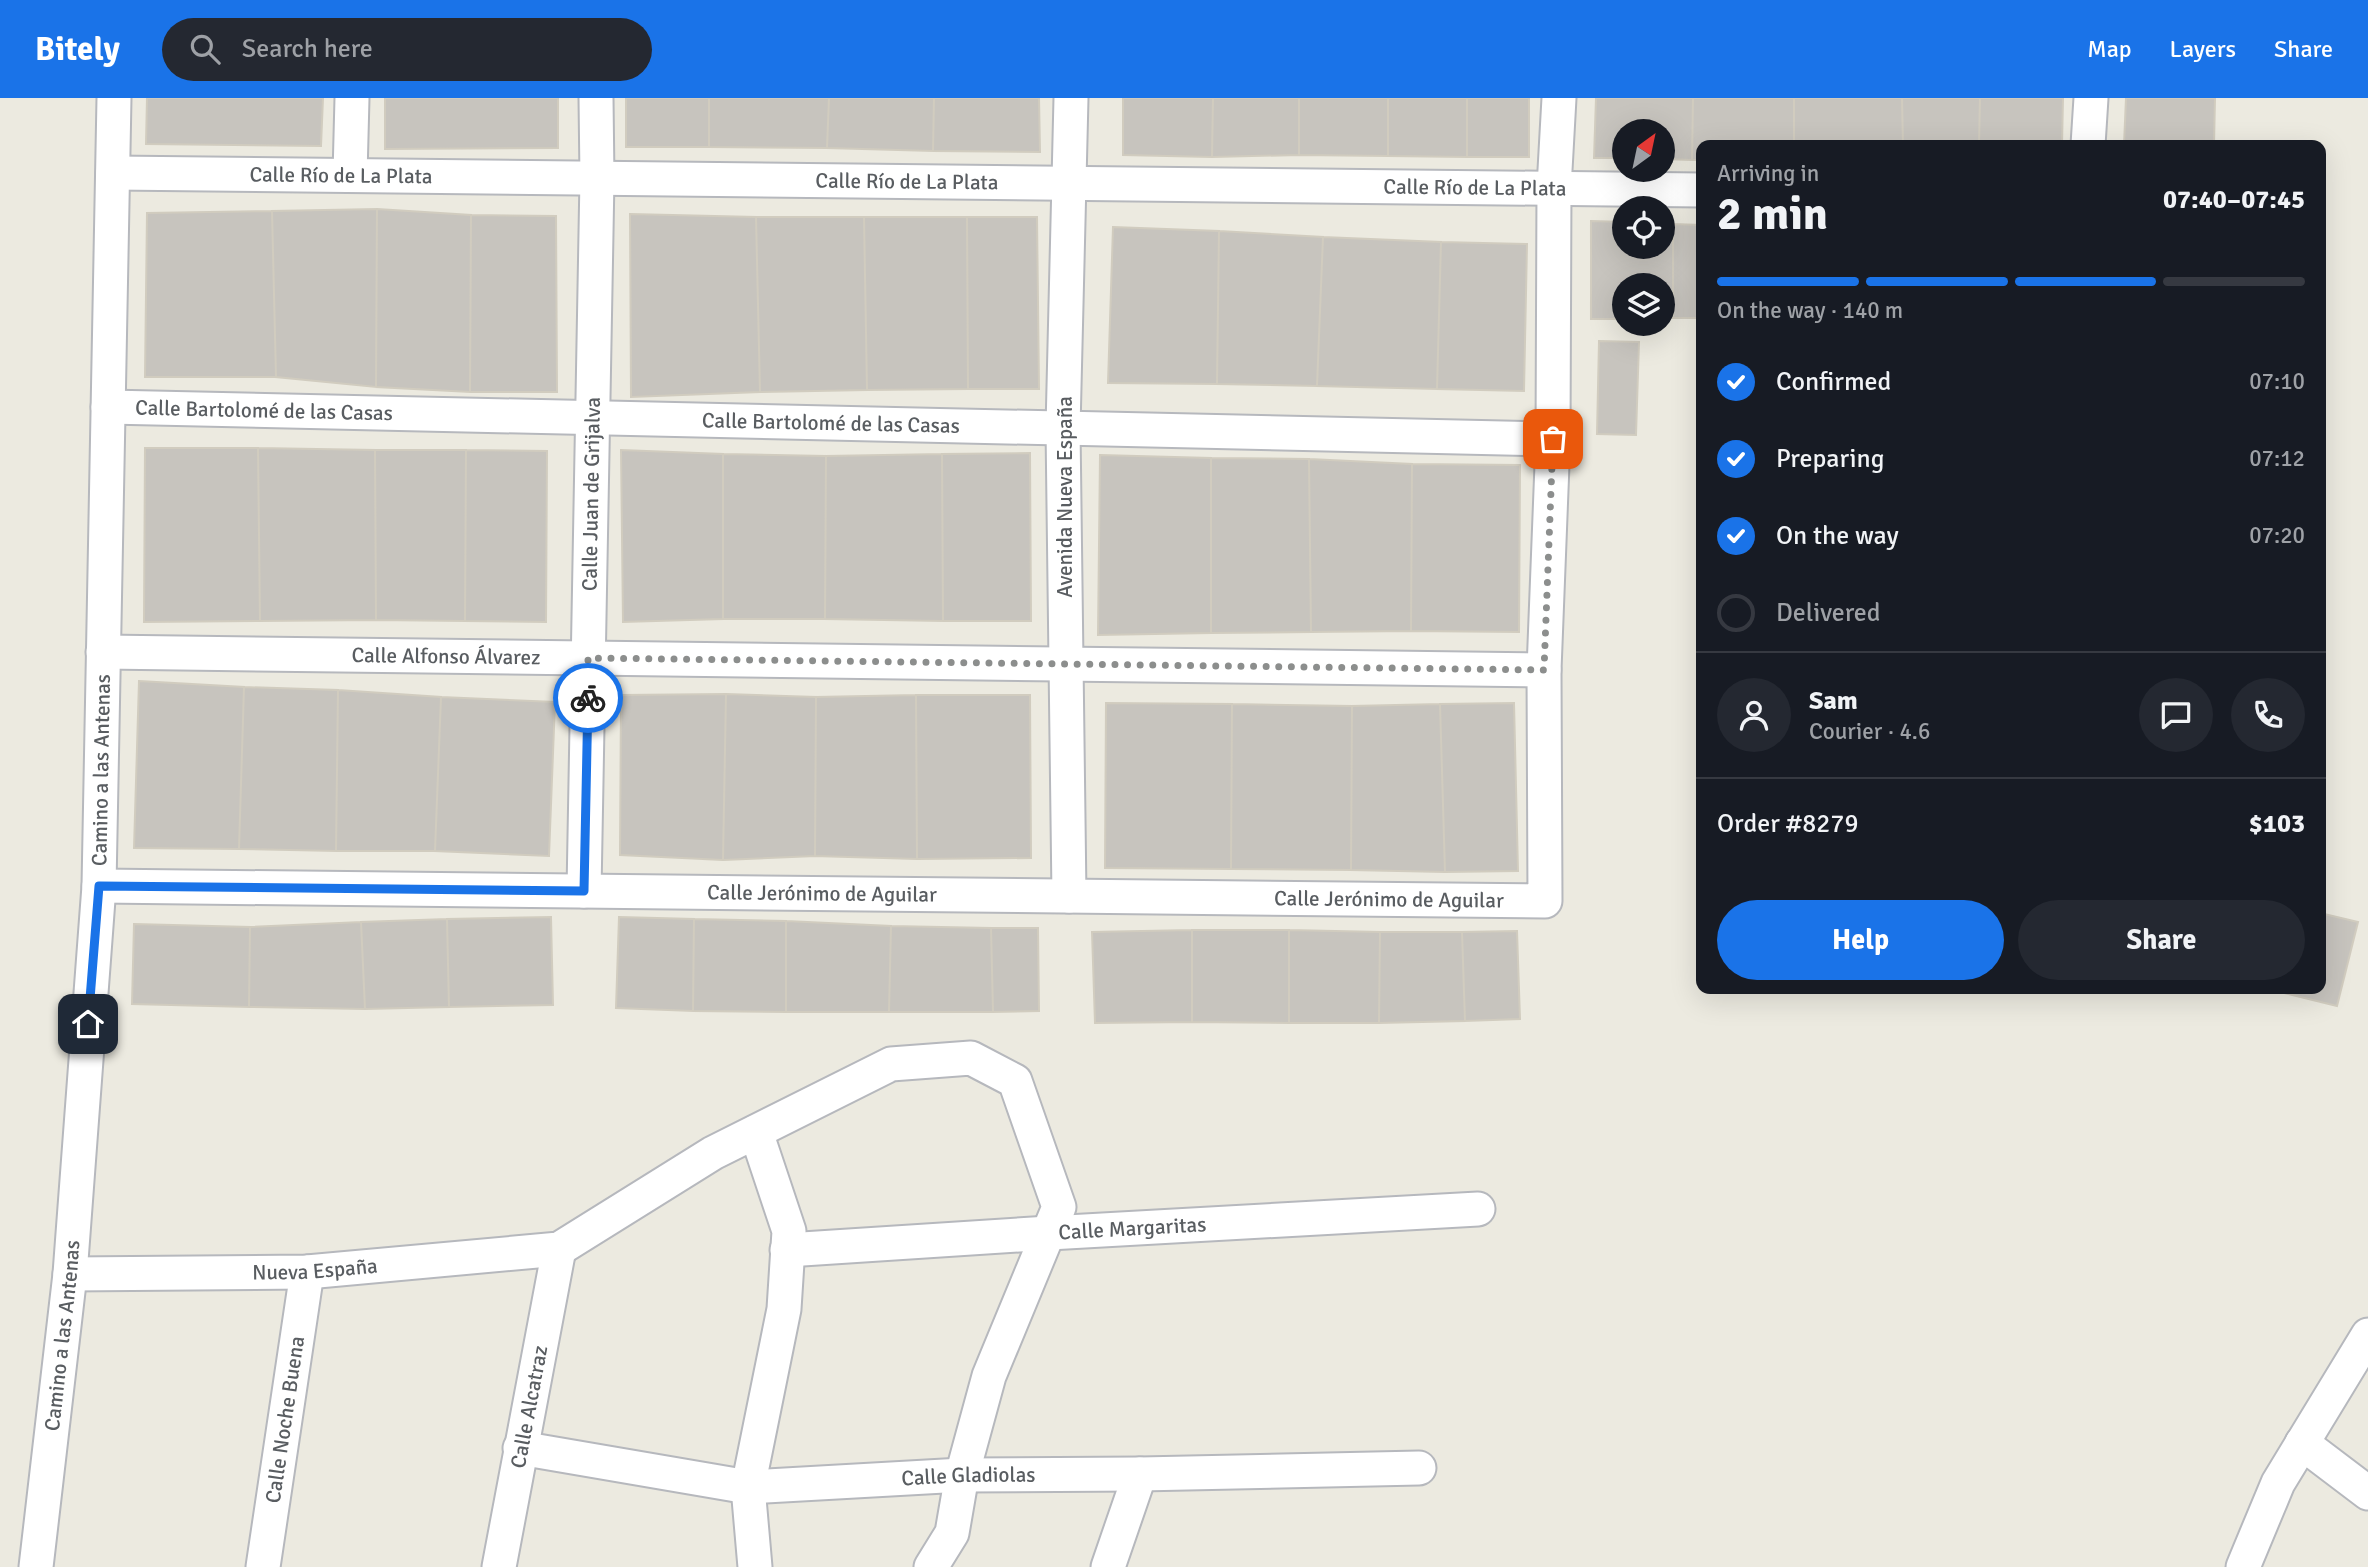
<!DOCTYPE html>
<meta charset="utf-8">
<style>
:root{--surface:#171b24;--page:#242831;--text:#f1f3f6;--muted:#9ea1a6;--line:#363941;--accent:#1a73e8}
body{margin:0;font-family:Signika,sans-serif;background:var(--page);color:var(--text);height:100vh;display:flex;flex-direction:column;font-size:26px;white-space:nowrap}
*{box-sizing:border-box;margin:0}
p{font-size:23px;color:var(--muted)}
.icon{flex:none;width:38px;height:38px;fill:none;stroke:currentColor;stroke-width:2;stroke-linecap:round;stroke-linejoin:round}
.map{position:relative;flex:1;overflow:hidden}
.details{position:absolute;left:1696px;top:42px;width:630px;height:854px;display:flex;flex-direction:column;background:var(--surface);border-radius:14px;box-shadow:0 7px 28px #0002}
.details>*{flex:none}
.needle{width:46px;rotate:33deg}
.buttons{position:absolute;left:1612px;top:21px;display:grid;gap:14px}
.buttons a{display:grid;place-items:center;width:63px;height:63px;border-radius:50%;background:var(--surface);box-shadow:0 7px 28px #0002;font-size:35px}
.pin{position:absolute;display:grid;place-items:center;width:60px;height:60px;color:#fff;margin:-30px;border-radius:14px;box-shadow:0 4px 10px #0006}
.courier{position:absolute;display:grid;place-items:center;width:70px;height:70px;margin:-35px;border:5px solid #1a73e8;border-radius:50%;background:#fff;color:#222;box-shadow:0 2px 9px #0007}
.summary em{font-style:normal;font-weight:700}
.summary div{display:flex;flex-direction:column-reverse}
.summary{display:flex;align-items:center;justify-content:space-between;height:119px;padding:0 21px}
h1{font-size:46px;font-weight:700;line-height:52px}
.bar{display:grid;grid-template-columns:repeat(4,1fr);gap:10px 7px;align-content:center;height:84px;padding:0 21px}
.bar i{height:9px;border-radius:5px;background:var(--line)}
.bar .active{background:var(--accent)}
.bar p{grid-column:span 4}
.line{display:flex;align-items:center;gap:18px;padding:0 21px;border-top:2px solid var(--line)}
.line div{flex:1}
.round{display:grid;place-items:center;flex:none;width:74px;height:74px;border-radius:37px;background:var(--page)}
ol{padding:0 21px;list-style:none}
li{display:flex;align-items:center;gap:21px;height:77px}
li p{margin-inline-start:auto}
li .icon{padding:7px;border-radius:50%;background:var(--accent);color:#fff;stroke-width:4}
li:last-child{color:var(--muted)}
li i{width:38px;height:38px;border:4px solid var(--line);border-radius:50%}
.cta{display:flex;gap:14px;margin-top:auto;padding:14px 21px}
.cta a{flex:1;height:80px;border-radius:42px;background:var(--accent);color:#fff;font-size:28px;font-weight:700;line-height:80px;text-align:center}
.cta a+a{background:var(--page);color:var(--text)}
header{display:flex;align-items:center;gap:42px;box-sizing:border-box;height:98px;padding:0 35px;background:var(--accent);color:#fff}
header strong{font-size:33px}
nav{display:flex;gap:38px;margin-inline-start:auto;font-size:24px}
.search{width:490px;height:63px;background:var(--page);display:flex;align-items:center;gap:18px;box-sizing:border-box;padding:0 24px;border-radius:38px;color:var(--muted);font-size:26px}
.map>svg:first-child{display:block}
.building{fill:#c7c4be;stroke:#d1ccbf;stroke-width:2}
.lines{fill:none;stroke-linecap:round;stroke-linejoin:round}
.minor-casing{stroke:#b6b8bd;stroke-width:37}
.minor{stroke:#fff;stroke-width:33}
.done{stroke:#8c8e8d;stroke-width:7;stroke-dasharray:0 12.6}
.route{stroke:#1a73e8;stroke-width:9}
.labels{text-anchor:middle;stroke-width:7;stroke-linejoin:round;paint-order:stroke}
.street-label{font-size:21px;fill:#595d61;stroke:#fff}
</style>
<header>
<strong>Bitely</strong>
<div class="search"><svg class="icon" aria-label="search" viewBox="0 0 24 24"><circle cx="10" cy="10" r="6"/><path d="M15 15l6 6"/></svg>Search here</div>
<nav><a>Map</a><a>Layers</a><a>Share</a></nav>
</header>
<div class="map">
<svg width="2368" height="1469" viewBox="0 0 2368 1469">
<rect width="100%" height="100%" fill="#eceae0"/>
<!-- building -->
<path class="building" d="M147,0H323L321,48L146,46Z
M385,0H558V50L385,51Z
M626,0H709V49H626Z
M709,0H829L827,50L709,49Z
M829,0H934L933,53L827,50Z
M934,0H1039L1040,54L933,53Z
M1123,0H1213L1212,59L1123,57Z
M1213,0H1299V57L1212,59Z
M1299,0H1388V58L1299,57Z
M1388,0H1467V59L1388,58Z
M1467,0H1529V59H1467Z
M1596,0H1693L1692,62L1662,61V33H1624V60H1594Z
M1693,0H1794V47H1701V62H1692Z
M1794,0H1902L1903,47H1794Z
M1902,0H1980L1979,47H1903Z
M1980,0H2063L2062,47H1979Z
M2126,0H2215L2214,47H2124Z
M377,111L376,289L276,279L272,113Z
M377,111L471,117L470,294L376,289Z
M272,113L276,279H145L147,115Z
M630,116L756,119L760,294L631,299Z
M471,117L556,118L557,294H470Z
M756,119H864L867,292L760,294Z
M864,119H967L968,291L867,292Z
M967,119H1037L1039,291H968Z
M1591,123L1624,124V149H1662V125L1673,126V220H1662V187H1624V221H1591Z
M1673,126L1701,127V220H1673Z
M1113,129L1219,133L1217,286L1108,285Z
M1219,133L1323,139L1317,288L1217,286Z
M1323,139L1441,144L1437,291L1317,288Z
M1441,144L1527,146L1524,293L1437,291Z
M1599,243L1639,244L1636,337L1597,336Z
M145,350H258L260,523L144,524Z
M258,350L375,352L376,522L260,523Z
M375,352H466L465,523L376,522Z
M466,352L547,353L546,524L465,523Z
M621,352L723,356V521L623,524Z
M1030,355L1031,523H943L942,356Z
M723,356L826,358L825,521H723Z
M942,356L943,523L825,521L826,358Z
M1100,357L1211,360V535L1098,537Z
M1211,360L1309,361L1311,534L1211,535Z
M1309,361L1412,366L1411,533L1311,534Z
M1412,366L1520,367L1519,534L1411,533Z
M139,583L244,589L239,751L134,750Z
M244,589L338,592L336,753L239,751Z
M338,592L441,599L435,753H336Z
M726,596L723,762L620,757L621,597Z
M726,596L816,599L815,758L723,762Z
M916,597L917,761L815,758L816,599Z
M916,597H1030L1031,760L917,761Z
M441,599L555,604L549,758L435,753Z
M1106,605L1232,606L1231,771L1105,770Z
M1514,605L1518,773L1445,774L1440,606Z
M1232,606L1352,608L1351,772L1231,771Z
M1440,606L1445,774L1351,772L1352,608Z
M2320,815L2358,824L2337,908L2268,891H2320Z
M551,819L553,907L449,909L447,821Z
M619,819L694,821L693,913L616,910Z
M447,821L449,909L365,911L361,824Z
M694,821L786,823V914L693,913Z
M786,823L891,828L889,914H786Z
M361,824L365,911L249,909L250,829Z
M134,826L250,829L249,909L132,906Z
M891,828L991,830L993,914H889Z
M991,830H1038L1039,913L993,914Z
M1192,832V924L1095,925L1092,834Z
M1192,832H1289V925L1192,924Z
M1289,832L1380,834L1379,925H1289Z
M1517,833L1520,921L1465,923L1462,834Z
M1380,834H1462L1465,923L1379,925Z"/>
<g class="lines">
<!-- minor casing -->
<g class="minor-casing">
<g id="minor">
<path d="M2088,47L2091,0"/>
<path id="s1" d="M113,75L1701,92"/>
<path d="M350,77L352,0"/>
<path id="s2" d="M108,309L1553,341"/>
<path id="s3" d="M103,554L1544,572"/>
<path id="s4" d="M99,788L1545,803L1544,572L1553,341L1554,90L1559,0"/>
<path id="s5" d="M584,793L597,80L596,0"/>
<path d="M1069,798L1063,330L1071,0"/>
<path id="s6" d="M787,1152L1049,1135L1478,1111"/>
<path id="s7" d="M70,1176L307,1174L559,1151L713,1055L891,966L971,960L1015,983L1059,1109L989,1278L962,1377L952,1435L931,1469"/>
<path d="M2302,1345L2368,1395"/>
<path id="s8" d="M520,1350L748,1389L962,1377L1140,1376L1419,1370"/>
<path id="s9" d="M36,1469L70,1176L99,788L114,0"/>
<path id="s10" d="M263,1469L307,1174"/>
<path id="s11" d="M499,1469L559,1151"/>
<path d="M755,1469L748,1389L784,1211L789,1133L756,1034"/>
<path d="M1108,1469L1140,1376"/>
<path d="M2243,1469L2278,1385L2368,1237"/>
</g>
</g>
<!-- minor -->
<use href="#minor" class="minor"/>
</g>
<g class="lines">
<!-- done -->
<path class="done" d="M588,600V560L1544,572L1553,341"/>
<!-- route -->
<path class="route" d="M88,926L99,788L584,793L588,600"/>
</g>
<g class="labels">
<!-- street labels -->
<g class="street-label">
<text dy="7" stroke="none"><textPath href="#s1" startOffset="228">Calle Río de La Plata</textPath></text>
<text dy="7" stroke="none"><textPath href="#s1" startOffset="794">Calle Río de La Plata</textPath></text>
<text dy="7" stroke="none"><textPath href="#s1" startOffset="1362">Calle Río de La Plata</textPath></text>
<text dy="7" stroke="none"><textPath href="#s2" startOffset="156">Calle Bartolomé de las Casas</textPath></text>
<text dy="7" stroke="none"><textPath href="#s2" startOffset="723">Calle Bartolomé de las Casas</textPath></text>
<text dy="7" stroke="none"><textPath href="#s5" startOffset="397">Calle Juan de Grijalva</textPath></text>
<text transform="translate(1065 399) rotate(-90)" y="7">Avenida Nueva España</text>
<text dy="7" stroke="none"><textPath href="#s3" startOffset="343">Calle Alfonso Álvarez</textPath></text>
<text dy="7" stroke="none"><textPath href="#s9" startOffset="800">Camino a las Antenas</textPath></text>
<text dy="7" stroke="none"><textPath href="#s4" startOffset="723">Calle Jerónimo de Aguilar</textPath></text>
<text dy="7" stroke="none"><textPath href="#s4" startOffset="1290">Calle Jerónimo de Aguilar</textPath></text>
<text dy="7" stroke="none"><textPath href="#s6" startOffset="346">Calle Margaritas</textPath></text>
<text dy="7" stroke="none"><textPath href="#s7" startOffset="245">Nueva España</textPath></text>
<text dy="7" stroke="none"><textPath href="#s9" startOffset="233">Camino a las Antenas</textPath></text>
<text dy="7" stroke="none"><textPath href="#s11" startOffset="163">Calle Alcatraz</textPath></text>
<text dy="7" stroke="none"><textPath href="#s10" startOffset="149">Calle Noche Buena</textPath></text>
<text dy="7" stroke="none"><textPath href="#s8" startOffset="452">Calle Gladiolas</textPath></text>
</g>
</g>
</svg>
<div class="buttons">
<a><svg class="needle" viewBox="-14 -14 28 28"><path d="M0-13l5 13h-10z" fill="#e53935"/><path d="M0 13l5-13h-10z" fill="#9ea1a6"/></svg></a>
<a><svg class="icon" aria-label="locate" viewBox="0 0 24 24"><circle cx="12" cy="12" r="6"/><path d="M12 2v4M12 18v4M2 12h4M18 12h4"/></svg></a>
<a><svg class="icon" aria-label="layers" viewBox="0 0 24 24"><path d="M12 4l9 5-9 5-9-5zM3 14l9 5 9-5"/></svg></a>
</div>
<div class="pin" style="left:1553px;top:341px;background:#ea580c"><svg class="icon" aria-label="bag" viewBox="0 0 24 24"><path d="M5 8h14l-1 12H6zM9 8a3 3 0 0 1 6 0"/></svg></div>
<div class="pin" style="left:88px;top:926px;background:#1f2937"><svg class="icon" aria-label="home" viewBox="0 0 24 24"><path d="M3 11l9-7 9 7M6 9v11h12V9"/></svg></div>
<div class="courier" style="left:588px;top:600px"><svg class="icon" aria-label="bike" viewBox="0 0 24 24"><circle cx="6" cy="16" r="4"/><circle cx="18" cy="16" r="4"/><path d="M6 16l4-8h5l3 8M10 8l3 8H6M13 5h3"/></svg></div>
<section class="details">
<div class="summary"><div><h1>2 min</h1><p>Arriving in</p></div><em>07:40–07:45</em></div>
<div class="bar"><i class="active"></i><i class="active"></i><i class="active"></i><i></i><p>On the way · 140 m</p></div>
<ol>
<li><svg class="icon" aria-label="check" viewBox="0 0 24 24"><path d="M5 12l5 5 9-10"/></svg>Confirmed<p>07:10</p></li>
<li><svg class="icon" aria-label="check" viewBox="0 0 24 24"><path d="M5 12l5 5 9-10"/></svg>Preparing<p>07:12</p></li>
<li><svg class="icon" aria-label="check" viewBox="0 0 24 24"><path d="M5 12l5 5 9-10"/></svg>On the way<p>07:20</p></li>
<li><i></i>Delivered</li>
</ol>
<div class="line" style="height:126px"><a class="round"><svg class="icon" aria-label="person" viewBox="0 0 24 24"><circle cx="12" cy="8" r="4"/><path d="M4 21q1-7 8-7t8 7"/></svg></a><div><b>Sam</b><p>Courier · 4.6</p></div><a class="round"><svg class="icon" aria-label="chat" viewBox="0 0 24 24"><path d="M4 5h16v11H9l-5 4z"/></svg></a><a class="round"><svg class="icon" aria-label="phone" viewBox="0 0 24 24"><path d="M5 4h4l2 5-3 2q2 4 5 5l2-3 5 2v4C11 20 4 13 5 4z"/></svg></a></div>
<div class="line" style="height:91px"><div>Order #8279</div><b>$103</b></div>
<div class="cta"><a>Help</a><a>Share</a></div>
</section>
</div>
